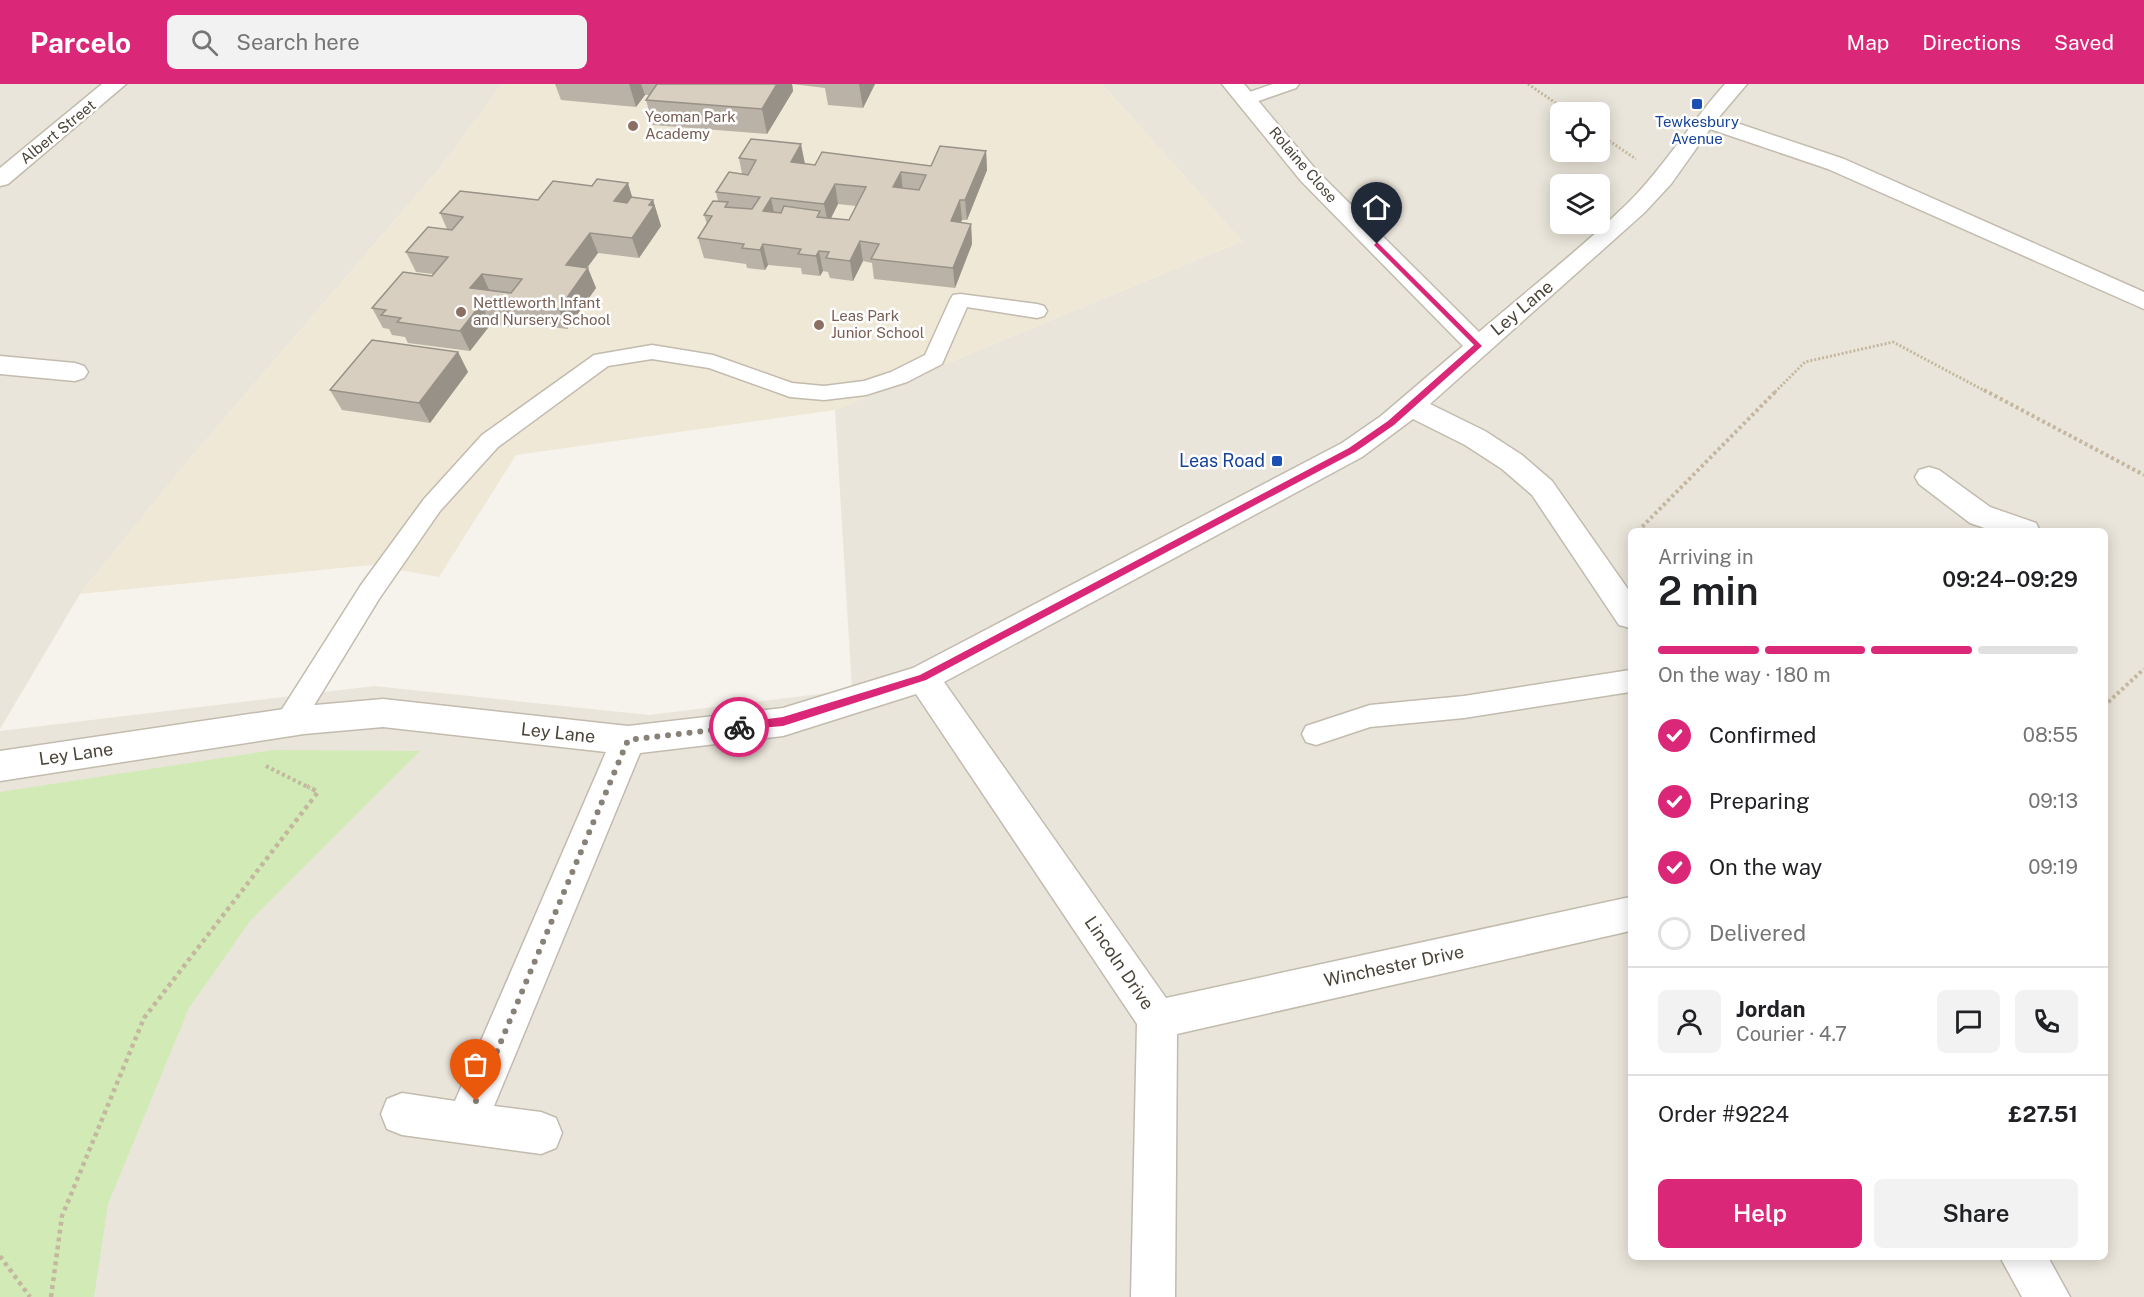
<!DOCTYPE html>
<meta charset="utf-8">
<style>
:root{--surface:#fff;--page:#f2f2f2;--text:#202124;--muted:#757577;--line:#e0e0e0;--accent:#db2777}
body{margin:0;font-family:"Public Sans",sans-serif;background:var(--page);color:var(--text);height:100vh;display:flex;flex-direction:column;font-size:22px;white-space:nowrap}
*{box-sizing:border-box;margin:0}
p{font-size:20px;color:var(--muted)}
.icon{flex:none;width:33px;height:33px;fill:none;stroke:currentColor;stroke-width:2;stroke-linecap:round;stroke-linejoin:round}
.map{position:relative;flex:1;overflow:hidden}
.details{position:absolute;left:1628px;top:444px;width:480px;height:732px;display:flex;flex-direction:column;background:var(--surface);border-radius:9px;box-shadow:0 3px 15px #0003}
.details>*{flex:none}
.buttons{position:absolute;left:1550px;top:18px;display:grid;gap:12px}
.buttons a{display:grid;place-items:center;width:60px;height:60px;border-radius:9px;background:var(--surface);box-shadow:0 3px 15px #0003;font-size:30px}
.pin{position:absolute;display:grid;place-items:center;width:51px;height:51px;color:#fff;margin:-62px -26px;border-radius:50% 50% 50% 0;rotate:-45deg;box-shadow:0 0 6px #0007}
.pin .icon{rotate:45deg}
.courier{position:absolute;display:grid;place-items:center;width:60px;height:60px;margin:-30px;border:4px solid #db2777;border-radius:50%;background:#fff;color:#222;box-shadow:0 2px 8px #0007}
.head em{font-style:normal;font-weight:600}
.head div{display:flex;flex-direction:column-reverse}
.head{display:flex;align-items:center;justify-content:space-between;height:102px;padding:0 30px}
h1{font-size:39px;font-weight:600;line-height:45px}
.bar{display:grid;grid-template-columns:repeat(4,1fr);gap:9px 6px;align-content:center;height:72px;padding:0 30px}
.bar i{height:8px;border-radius:4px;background:var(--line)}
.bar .active{background:var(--accent)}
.bar p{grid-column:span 4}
.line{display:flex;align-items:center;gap:15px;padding:0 30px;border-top:2px solid var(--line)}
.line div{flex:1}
.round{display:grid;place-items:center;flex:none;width:63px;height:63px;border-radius:9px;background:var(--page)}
ol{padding:0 30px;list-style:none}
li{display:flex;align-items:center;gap:18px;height:66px}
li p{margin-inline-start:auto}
li .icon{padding:6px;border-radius:50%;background:var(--accent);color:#fff;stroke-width:4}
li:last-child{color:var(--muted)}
li i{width:33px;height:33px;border:3px solid var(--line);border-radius:50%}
.primary-button{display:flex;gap:12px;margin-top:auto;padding:12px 30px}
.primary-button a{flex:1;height:69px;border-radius:9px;background:var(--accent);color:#fff;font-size:24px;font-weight:600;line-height:69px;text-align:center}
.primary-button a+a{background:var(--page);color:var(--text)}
header{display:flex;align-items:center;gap:36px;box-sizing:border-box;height:84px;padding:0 30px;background:var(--accent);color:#fff}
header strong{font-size:28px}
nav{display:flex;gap:33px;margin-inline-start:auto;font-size:21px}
.search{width:420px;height:54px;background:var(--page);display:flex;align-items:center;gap:15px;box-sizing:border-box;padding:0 21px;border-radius:9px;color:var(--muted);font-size:22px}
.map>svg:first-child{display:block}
.residential{fill:#eae5da;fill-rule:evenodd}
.education{fill:#efe8d6}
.green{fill:#d2eab5}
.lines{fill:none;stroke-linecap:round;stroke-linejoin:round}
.lane-casing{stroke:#c2bbae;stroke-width:3}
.street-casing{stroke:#c2bbae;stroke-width:3}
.path-far2{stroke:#c4b79f;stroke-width:3;stroke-dasharray:2 2;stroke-linecap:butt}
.path-far1{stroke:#c4b79f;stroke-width:4;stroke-dasharray:3 3;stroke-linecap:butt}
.path{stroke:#c4b79f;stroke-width:4.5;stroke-dasharray:4 4;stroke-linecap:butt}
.lane{fill:#fff;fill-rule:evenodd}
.street{fill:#fff;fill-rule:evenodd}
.wall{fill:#bab2a6;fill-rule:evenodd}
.shaded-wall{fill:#979187}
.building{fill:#d8cfc1;stroke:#979187;stroke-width:1.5;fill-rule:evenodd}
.route{fill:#db2777}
.done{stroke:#878178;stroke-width:6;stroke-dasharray:0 10.8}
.transit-dot{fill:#1a4fb4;stroke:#fff;stroke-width:2}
.education-dot{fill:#8d6e63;stroke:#fff;stroke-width:2}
.labels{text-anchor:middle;stroke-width:5;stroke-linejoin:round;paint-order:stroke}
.far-education-label{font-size:15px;fill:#785e54;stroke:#fff;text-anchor:start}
.far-transit-label{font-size:15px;fill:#164399;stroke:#fff}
.far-street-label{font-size:15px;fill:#4b4439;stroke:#fff}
.street-label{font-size:18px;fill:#4b4439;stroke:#fff}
.transit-label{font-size:18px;fill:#164399;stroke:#fff;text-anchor:end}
</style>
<header>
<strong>Parcelo</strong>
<div class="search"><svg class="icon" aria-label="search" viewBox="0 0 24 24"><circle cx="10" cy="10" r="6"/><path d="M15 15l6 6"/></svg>Search here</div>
<nav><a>Map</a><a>Directions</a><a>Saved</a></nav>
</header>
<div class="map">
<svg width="2144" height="1213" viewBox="0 0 2144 1213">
<rect width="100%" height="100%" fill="#f6f3ec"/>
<!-- residential -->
<path class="residential" d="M0,0H502L440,84L187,378L80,510L0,645Z
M1102,0H2144V1213H0V647L374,602L649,631L852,606L835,326L1242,157ZM1560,28H1599V68H1560ZM1560,100H1599V140H1560ZM1630,447H2104V1173H1630Z"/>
<!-- education -->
<path class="education" d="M502,0H1102L1242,157L835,326L516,371L439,493L371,481L80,510L187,378L440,84Z"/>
<!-- green -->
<path class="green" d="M274,666L420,667L250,837L189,924L108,1120L94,1213H0V708Z"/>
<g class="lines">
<!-- lane casing -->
<g class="lane-casing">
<path id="lane" d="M1273,0H1299L1296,4L1253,19L1247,20L1238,15L1241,11Z
M960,210L1037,220L1044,222L1047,227L1044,232L1037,234L967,223L942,280L907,298L866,311L824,316L790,313L709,284L652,275L608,282L498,363L440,427L379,515L299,646L289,649L279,646L275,638L279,630L361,501L424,415L482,351L594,271L652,261L713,271L792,299L824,302L864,297L891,288L925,271L950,216L953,211Z
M1630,586V608L1464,634L1370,643L1316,661L1306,658L1302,650L1306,642L1370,621L1464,612Z"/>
</g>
<!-- street casing -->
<g class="street-casing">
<path id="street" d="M102,0H126L8,100L0,102V84Z
M1222,0H1244L1317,87L1479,248C1529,205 1582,164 1629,118C1665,82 1691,38 1725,0H1747L1719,33L1844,75L2144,208V225L1828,85L1710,45L1671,100L1644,129L1430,320L1485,347L1522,371L1552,397L1630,508V544L1619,541L1532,411L1502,385L1465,361L1413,335L1362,373L944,598L1166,914L1630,813V847L1177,950L1175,1213H1131L1137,940L916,610L783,652L640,669L494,1022L541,1028L556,1034L562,1049L556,1064L541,1070L402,1051L387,1045L381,1030L387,1015L402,1009L455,1017L606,668L383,643L304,650L0,697V667L304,622L383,615L628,642L783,624L913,584L1342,359L1381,332L1463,262L1301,97Z
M0,272L75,279L84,282L88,288L84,294L75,297L0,290Z
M1929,383L1939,386L1990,423L2036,439L2040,447H1993L1970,439L1919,400L1915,393L1919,386Z
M2000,1173H2048L2070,1213H2022Z"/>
</g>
<!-- path-far2 -->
<path class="path-far2" d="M1528,0L1569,28
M1599,50L1636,75
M1775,308L1805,278L1893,258L1987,308"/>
<!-- path-far1 -->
<path class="path-far1" d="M1984,306L2144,391
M1638,447L1777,306
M2104,622L2144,585
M266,682L310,704"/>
<!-- path -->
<path class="path" d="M0,1172L30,1213
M51,1213L62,1132L144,934L318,708L307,702"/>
<!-- lane -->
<use href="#lane" class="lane"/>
<!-- street -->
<use href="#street" class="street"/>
</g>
<!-- wall -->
<path class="wall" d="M555,0H875L863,24L828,21L825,4L792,0L793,7L767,50L653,41L646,16L649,11H645L636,23L561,16Z
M986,67L987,86L967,136H962L960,138L971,140L972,160L955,204L874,195L872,179L863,177L853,197L830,194L828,188L823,187L820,192L802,190L801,184L768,181L765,186L747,184L746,180L704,174L698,154L707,140L704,131L718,117L716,108L742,90L739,74L815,81L931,82ZM838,120L856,122L849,136L831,134Z
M632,113L653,116L661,142L639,174L598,169L587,184L596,204L567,245L513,238L510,243L491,240L470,267L408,259L405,253L392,251L389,245L383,244L372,224L432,192L433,190L416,188L406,168L447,145L440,129Z
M458,268L468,288L430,339L342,326L330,306Z"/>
<!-- shaded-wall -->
<path class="shaded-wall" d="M629,0H641L645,11L636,23Z
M777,0H792L793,7L767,50L762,25Z
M859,0H875L863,24Z
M801,60L805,80L791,78Z
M986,67L987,86L967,136L965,116Z
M901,88L903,108L893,103Z
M628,99L634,119L621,137L614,117Z
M835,100L838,120L828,140L824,120Z
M771,114L775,134L763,127Z
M653,116L661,142L639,174L632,154Z
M960,116L962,136L953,157L951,137Z
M971,140L972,160L955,204L953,184Z
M590,149L598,169L574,201L566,181Z
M860,157L863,177L853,197L850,177Z
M763,160L768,181L765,186L760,166Z
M819,167L823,187L820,192L816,172Z
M588,184L596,204L567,245L559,225Z
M482,190L491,210L481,220L491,240L470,267L460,247L470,204Z
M504,218L513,238L510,243L501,223Z
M458,268L468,288L430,339L419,319Z"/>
<!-- building -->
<path class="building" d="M657,0H777L762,25L646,16Z
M751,55L801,60L791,78L815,81L822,68L931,82L940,62L986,67L965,116H960L951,137L971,140L953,184L871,175L879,160L860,157L850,177L826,174L829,168L819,167L816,172L798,170L801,165L763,160L760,166L742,164L744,160L698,154L712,132L704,131L713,117L728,118L725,123L752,125L760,113L716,108L729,88L748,91L756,76L739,74ZM901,88L926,91L919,106L893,103ZM835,100L866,103L849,136L817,133L820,127L784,122L781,129L763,127L771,114L824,120Z
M597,95L628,99L614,117L627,119L631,113L653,116L649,121L654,122L632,154L590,149L566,181L588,184L559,225L504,218L501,223L481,220L460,247L397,238L401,234L381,231L386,226L372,224L403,188L432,192L448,173L406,168L428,143L452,146L463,133L440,129L460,107L538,116L553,97L592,102ZM482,190L522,195L511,209L470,204Z
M372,256L458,268L419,319L330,306Z"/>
<!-- route -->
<path class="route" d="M1377,158L1482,262L1394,341L1355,368L926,596L783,642L736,646V640L739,639L783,633L920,591L1349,364L1388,337L1474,261L1374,161Z"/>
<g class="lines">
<!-- done -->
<path class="done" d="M476,1017L628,656L739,643"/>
</g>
<!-- markers -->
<g class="transit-dot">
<rect x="1691" y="14" width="12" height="12" rx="3"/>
<rect x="1271" y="371" width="12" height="12" rx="3"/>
</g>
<g class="education-dot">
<circle cx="633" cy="42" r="6"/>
<circle cx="461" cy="228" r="6"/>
<circle cx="819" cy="241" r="6"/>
</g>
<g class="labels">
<!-- far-education labels -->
<g class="far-education-label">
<text x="645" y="38">Yeoman Park<tspan x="645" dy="17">Academy</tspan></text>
<text x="473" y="224">Nettleworth Infant<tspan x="473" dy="17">and Nursery School</tspan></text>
<text x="831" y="237">Leas Park<tspan x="831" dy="17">Junior School</tspan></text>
</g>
<!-- far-transit labels -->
<g class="far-transit-label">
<text x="1697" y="43">Tewkesbury<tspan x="1697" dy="17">Avenue</tspan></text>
</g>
<!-- far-street labels -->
<g class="far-street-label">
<text transform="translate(58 48) rotate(-39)" y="5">Albert Street</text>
<text transform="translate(1303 81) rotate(49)" y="5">Rolaine Close</text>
</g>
<!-- street labels -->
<g class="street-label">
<text transform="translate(1522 224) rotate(-40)" y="6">Ley Lane</text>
<text transform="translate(558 649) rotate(6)" y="6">Ley Lane</text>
<text transform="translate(76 670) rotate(-8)" y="6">Ley Lane</text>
<text transform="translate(1119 879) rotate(56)" y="6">Lincoln Drive</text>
<text transform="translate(1394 882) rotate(-12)" y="6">Winchester Drive</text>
</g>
<!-- transit labels -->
<g class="transit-label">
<text x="1265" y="383">Leas Road</text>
</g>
</g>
</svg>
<div class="buttons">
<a><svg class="icon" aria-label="locate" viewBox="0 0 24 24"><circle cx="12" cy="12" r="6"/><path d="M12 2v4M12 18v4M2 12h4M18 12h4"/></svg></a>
<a><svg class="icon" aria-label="layers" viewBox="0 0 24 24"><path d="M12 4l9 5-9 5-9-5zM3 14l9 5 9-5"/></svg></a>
</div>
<div class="pin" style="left:476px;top:1017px;background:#ea580c"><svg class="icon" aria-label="bag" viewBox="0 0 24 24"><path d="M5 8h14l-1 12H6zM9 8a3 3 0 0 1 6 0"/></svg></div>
<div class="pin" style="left:1377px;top:160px;background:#1f2937"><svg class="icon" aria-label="home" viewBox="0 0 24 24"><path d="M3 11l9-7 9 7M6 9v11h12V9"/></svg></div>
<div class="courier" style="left:739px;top:643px"><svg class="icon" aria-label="bike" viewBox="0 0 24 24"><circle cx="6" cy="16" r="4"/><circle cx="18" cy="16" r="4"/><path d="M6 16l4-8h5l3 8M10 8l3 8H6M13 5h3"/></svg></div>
<section class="details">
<div class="head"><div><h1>2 min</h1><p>Arriving in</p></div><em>09:24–09:29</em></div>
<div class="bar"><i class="active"></i><i class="active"></i><i class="active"></i><i></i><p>On the way · 180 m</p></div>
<ol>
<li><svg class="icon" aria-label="check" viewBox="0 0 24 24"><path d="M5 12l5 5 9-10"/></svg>Confirmed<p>08:55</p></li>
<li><svg class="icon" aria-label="check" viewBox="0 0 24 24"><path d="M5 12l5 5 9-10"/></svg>Preparing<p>09:13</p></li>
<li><svg class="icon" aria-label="check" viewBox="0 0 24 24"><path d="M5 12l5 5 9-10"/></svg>On the way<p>09:19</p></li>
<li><i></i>Delivered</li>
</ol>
<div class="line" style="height:108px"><a class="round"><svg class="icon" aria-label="person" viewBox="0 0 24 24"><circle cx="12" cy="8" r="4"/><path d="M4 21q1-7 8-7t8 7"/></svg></a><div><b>Jordan</b><p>Courier · 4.7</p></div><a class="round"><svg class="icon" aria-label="chat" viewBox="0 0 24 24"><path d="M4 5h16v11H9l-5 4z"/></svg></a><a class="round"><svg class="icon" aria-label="phone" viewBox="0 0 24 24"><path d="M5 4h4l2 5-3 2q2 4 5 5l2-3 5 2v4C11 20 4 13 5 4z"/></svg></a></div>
<div class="line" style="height:78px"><div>Order #9224</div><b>£27.51</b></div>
<div class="primary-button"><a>Help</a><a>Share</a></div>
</section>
</div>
